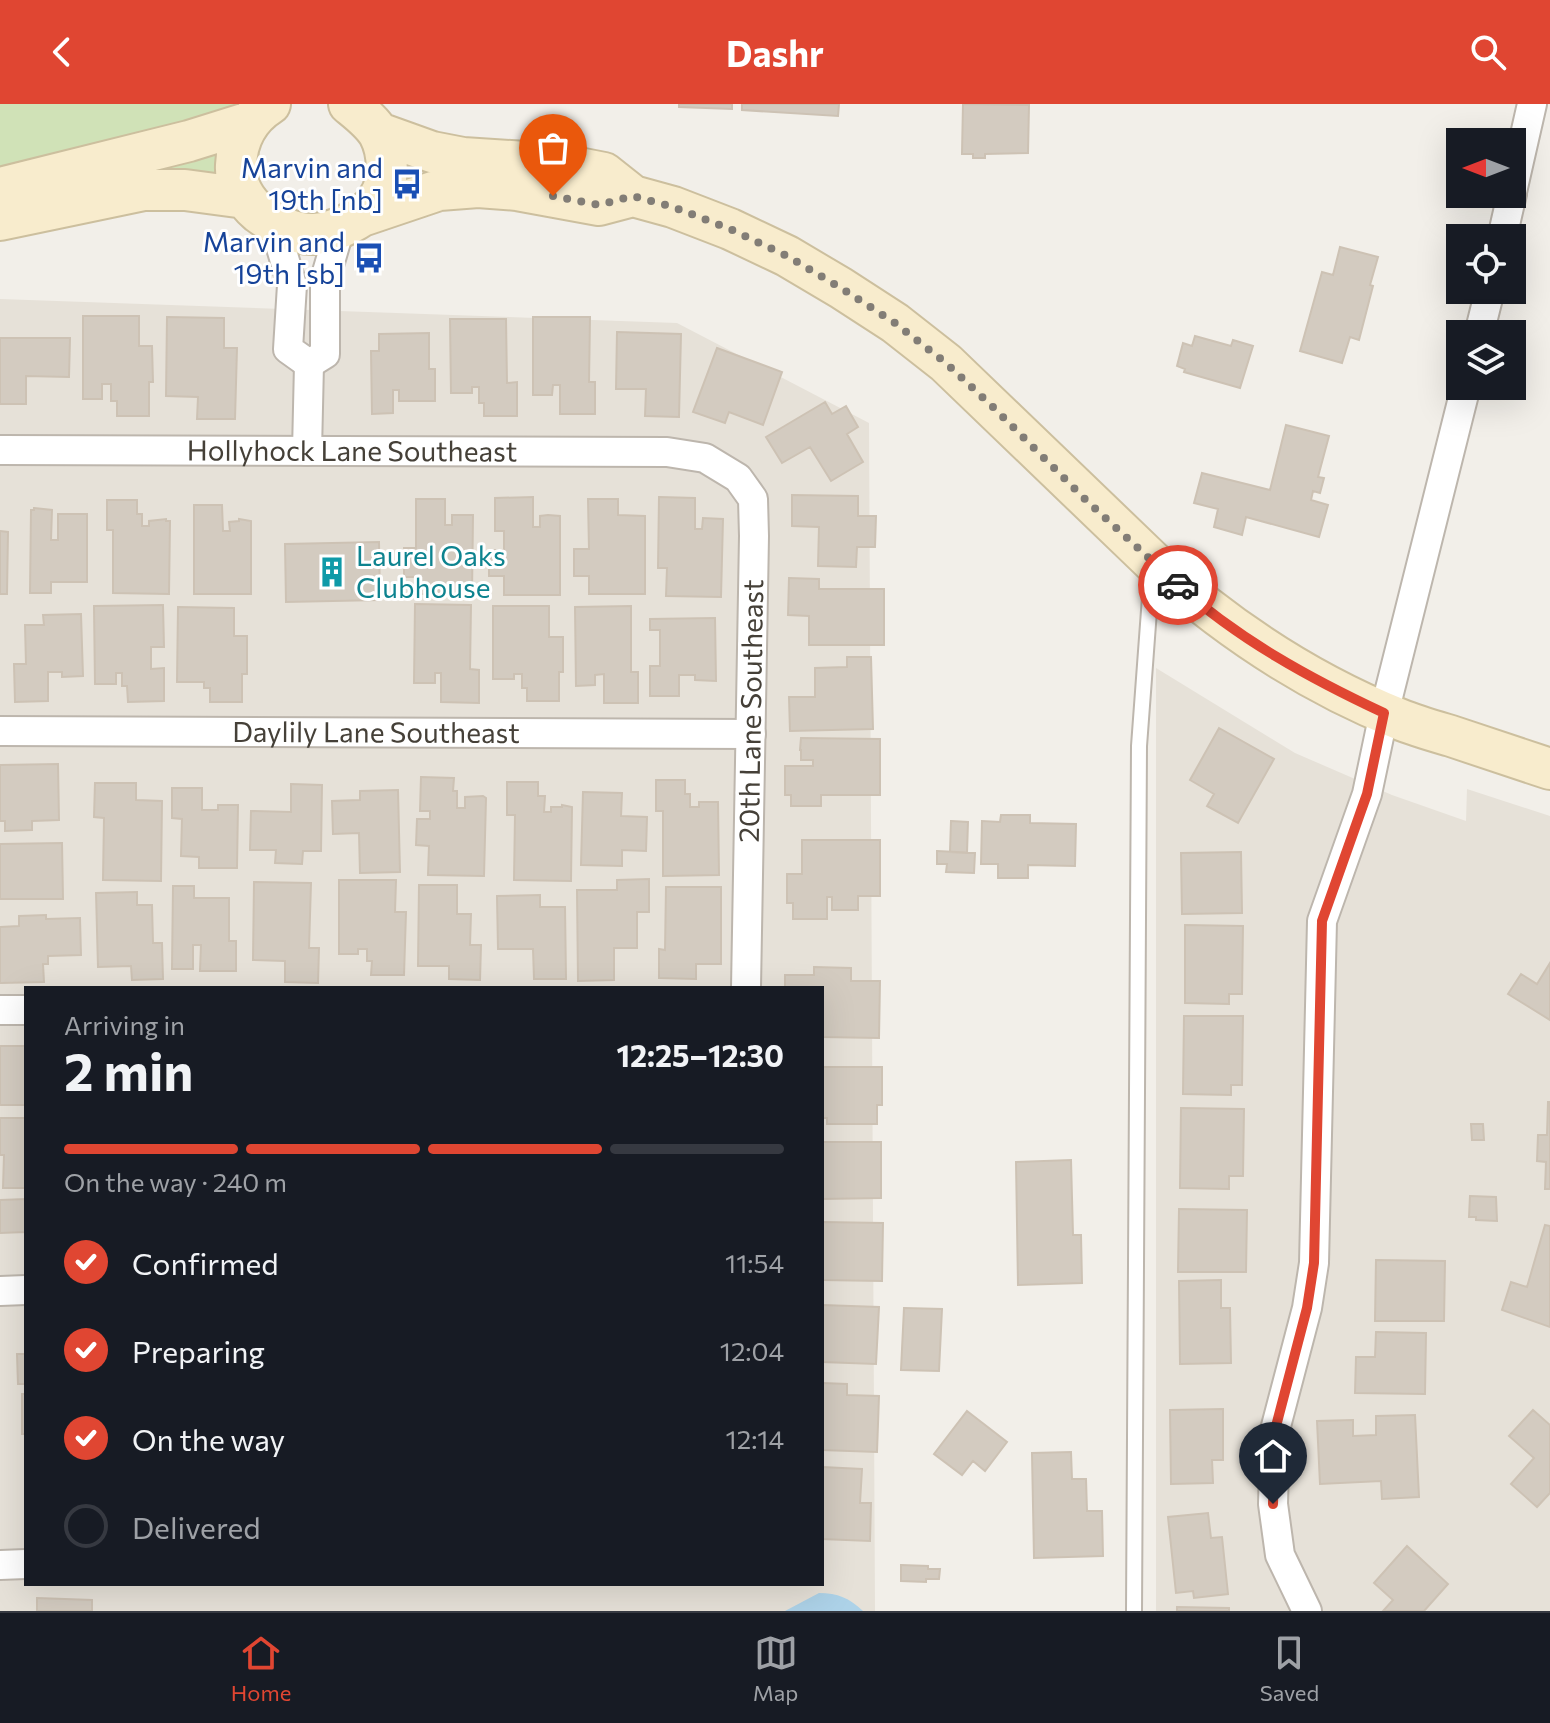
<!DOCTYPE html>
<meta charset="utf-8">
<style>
:root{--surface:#171b24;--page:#242831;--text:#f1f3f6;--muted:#9ea1a6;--line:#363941;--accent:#e04632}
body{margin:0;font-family:Commissioner,sans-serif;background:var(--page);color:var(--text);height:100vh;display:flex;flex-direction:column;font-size:30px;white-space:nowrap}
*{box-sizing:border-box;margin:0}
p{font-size:26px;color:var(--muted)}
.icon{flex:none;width:44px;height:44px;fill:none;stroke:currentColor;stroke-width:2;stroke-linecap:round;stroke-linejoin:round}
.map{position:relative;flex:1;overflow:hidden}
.sheet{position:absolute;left:24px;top:882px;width:800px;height:600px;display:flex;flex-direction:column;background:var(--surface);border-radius:0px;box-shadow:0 8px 32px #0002}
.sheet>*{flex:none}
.needle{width:52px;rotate:270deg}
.controls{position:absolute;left:1446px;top:24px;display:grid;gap:16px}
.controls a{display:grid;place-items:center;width:80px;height:80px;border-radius:0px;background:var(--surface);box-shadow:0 8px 32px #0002;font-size:40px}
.pin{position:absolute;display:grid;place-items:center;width:68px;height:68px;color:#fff;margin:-82px -34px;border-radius:50% 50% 50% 0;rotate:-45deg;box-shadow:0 0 8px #0007}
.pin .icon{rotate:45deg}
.courier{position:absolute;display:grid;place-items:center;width:80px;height:80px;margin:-40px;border:6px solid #e04632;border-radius:50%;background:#fff;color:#222;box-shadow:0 2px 10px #0007}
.overview em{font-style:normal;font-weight:700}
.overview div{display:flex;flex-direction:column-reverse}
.overview{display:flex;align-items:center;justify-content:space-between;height:136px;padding:0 40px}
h1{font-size:52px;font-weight:700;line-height:60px}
.bar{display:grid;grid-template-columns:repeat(4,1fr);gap:12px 8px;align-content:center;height:96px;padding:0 40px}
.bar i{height:10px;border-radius:6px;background:var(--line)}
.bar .active{background:var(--accent)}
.bar p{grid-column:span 4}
ol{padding:0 40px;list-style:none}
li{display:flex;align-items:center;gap:24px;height:88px}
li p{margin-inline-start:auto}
li .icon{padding:8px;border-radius:50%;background:var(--accent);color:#fff;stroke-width:4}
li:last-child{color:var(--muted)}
li i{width:44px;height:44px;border:4px solid var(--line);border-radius:50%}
header{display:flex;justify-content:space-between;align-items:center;height:104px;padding:0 40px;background:var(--accent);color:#fff;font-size:36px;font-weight:700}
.dock{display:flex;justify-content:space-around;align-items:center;height:112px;border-top:2px solid var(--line);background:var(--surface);font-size:22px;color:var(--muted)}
.dock a{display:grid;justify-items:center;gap:4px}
.dock .active{color:var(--accent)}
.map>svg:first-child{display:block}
.residential{fill:#e6e1d8;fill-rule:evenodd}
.green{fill:#d0e2b7}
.water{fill:#add2e8}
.building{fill:#d3cbc0;stroke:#cdc2b4;stroke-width:2}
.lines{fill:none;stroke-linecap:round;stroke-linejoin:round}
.lane-casing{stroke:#bdb6ad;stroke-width:18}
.street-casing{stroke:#bdb6ad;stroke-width:32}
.secondary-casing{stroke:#ccbf9e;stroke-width:44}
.lane{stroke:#fff;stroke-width:14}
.street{stroke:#fff;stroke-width:28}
.secondary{stroke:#f8eccd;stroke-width:40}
.done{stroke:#827d76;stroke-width:8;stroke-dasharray:0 14.4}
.route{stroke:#e04632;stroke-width:10}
.labels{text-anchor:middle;stroke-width:6;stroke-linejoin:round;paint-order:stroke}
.transit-label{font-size:28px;fill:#164399;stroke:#fff;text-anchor:end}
.street-label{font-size:28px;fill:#454038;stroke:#fff}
.culture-label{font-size:28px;fill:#0d838f;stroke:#fff;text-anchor:start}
</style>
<header><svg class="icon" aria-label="back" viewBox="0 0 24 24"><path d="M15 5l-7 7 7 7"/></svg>Dashr<svg class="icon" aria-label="search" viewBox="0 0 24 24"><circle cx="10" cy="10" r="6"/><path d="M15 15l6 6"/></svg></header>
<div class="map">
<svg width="1550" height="1507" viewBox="0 0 1550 1507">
<rect width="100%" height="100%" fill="#f2efe9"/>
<!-- residential -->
<path class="residential" d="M0,195L677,219L869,319L875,1507H0ZM26,884H822V1480H26Z
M1156,564L1295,649L1392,691L1466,717L1467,685L1550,712V1507H1156Z"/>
<!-- green -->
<path class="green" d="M0,0H260L259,89L0,90Z"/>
<!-- water -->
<path class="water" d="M819,1489C838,1489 849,1494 863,1507H785Z"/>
<!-- building -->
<path class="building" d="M679,0H732V5L679,3Z
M742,0H839L838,12L742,6Z
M963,0L1029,1L1028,49L985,50V54H973V50H962Z
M1340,143L1378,153L1370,181L1373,182L1359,236L1350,233L1342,259L1300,247L1322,168L1333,171Z
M83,212H139V242H152L153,278H149V312H117V297H111V280H102V295H83Z
M167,213L224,214V244H237L235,315H197L198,293L166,292Z
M533,213H590L589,278H595V310H560V281H553L552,291H533Z
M450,215H506L507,279L517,278V312H484V299H479V283H472V289H451Z
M617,228L681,230L679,313L645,312L646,285H616Z
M429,229V265H435V297H399V286H393V309L372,310L371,247H379V230Z
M1195,232L1231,242L1233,236L1253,242L1240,284L1184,268L1185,265L1177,262L1183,239L1192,242Z
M0,234H70L69,273L26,272V300H0Z
M717,244L782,268L763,321L729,308L725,319L693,308Z
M825,298L832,310L846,302L858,323L847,330L863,358L831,377L810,343L782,359L766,333Z
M1286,321L1329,332L1318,373L1324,374L1320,389L1313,387L1311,396L1328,401L1319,433L1246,413L1242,431L1214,423L1218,405L1194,399L1202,369L1270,386Z
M792,391L858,392V412H876L875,443H857L856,463L818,462L819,423L792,422Z
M533,393V423H540V412L548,411L560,412V491H504V472H489V446H504V427H495V394Z
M659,393L695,394V425H702L703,414L723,415L721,493L666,492L667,464H658Z
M416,395H445V421H452V411H473L472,490H415V473H404V444H416Z
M588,395H618V411L645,412V490H589V472H574V445H589Z
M107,396H137V410H142V422H149V417L166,415V417H170L169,490L113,489V426H107Z
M194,401H222L223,427H230L229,418L239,417V415L251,417V490H194Z
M34,404L52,406L51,436H58V410H87V478H51V489H30L31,406H34Z
M0,427L8,428L7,490H0Z
M379,438L380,496L286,498L285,440Z
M789,474L819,475V485H884V541H809V512L788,511Z
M415,500L471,501L470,565L479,566V599L441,598V569H435V579H414Z
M163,501L164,543H151V565L164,564V597L128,598L127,582H122V569H116V580H95L94,502Z
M493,502H549V533H563V568H559V597H527V584H522V570H514V575H493Z
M631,502V568H638V599H604V570L595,571V581L576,582L575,503Z
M178,503L234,504V532H247V570H242V598H210V584H204V578H177Z
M81,510L83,572L62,573V568H48V597L15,598L14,560H26L25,521H44L43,511Z
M715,514L716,577L695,576V571H679V592H650V562H660V526H650V515Z
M847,553H871L873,625L790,627L789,593H815V564L847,563Z
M1219,624L1274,655L1238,719L1207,702L1214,690L1190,676Z
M801,634L880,635V691H821V702H791V691H785V662H813V656H801V646H800Z
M58,660L59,716L32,717V726L5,727V717H0V661Z
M421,673L454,674L453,687H457V704H465V693L483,692L486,694L484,772L428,771L429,742L416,741L417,715H430V707H420Z
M656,676H685V690H690V703H699V698H718L719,771L663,772V707H656Z
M507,678H538V692H545L544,708H551V703H562V701L572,703L571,777L514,776L515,711H507Z
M95,679H136V696L162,697L161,777L103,776L104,714L94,713Z
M291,680L322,681L321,747H303L302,760L275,759L276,746H250L251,707L291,708Z
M172,684H202V706H218V701H238L237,764H199V753L181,752L182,715L172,714Z
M398,686L400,768L360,769L359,729L333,730L332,697L360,696V687Z
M583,688L622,689L621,712L647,713L646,747L622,746V762L581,761Z
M1001,711H1030V719L1076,720L1075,762L1028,761V774H998V760H981L982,717L1000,718Z
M951,717L968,718L967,749L950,748Z
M802,736H880V792H858V806H832V793H827V815H793V799H787V770H802Z
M62,739L63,795H0V740Z
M937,747L975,749L974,769L946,768L947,760H937Z
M1241,748L1242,809L1182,810L1181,749Z
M649,775V808H637V844H614V876L578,877L577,786H617V776Z
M339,776H396L395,808H406L404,871H371L372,857H367V845H358V850H339Z
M254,778L311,779L309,844H319L318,879L285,878V857L253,856Z
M419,781H457V810H471L470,841H481L480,876L449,875V862H418Z
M173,782H194V794H229V837H236V867H200L201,841H193V865H172Z
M666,783H721V860H696V875L659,874V845L665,846Z
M137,788V801H152L153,839H162L163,875L132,876L131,862L98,863L96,789Z
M540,791V803H565L566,875H534L533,845H498L497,792Z
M46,811V815L80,814L81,851L48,852V860H43L44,878L0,879V823L19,822V812Z
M1185,821L1243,822L1242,890H1229V900L1185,899Z
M1550,859V916L1508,890L1521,870L1537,880Z
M814,863L851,864V877H880L879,934L822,933V884H785V871H814Z
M1184,912H1243L1242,981H1231V991L1183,990Z
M0,942H26V1001H0Z
M822,963H882V1001H877V1020H827V1014H822Z
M1548,998H1550V1085H1545L1546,1058L1537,1057L1538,1031H1547Z
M1181,1004L1244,1005L1243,1072H1229V1085L1180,1084Z
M0,1014H25L26,1084H3L4,1051H0Z
M1471,1020H1483L1484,1036H1472Z
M822,1038H881V1094L822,1095Z
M1071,1056L1073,1131H1081L1082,1179L1018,1181L1016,1058Z
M1470,1092L1496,1093L1497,1117L1476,1116V1113H1469Z
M26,1095V1170L25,1128L0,1129V1096Z
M1179,1105L1247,1106L1246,1168H1178Z
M822,1118L883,1119L882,1177L822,1176Z
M1545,1121L1550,1122V1223L1502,1206L1511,1178L1527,1183Z
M1376,1156L1445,1157L1444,1217H1375Z
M1221,1176V1204H1230L1231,1259L1180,1260L1179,1177Z
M822,1201L879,1203L876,1260L822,1258Z
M904,1204L942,1205L939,1267L901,1266Z
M1376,1228L1426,1229L1425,1290L1355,1289L1356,1253H1375Z
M17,1250H26V1280H18Z
M822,1279L847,1280V1291L879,1292L877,1348L822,1346Z
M22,1290H26V1330H22Z
M1223,1305V1356H1212L1213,1379L1171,1380L1170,1306Z
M1533,1306L1550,1321V1389L1537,1403L1511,1380L1534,1354L1509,1332Z
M967,1307L1007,1338L985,1367L973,1357L962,1371L934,1350Z
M1415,1311L1419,1393L1382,1395L1381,1377L1320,1380L1317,1317L1353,1316V1332L1376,1331V1312Z
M1071,1348L1072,1375H1086L1087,1407H1102L1103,1452L1034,1454L1032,1349Z
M822,1363L862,1365L860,1399H871L870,1437L822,1435Z
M1208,1409L1211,1434L1222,1433L1228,1490L1194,1494L1193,1487L1176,1489L1168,1413Z
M1407,1442L1448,1480L1424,1507H1383L1393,1496L1374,1479Z
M901,1461L928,1462V1465H940L939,1475H926V1478L901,1477Z
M37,1494L92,1496V1507H37Z
M1177,1503L1229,1504V1507H1177Z"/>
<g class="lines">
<!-- lane casing -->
<g class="lane-casing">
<path id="lane" d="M1134,1507L1139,642L1152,466"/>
</g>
<!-- street casing -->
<g class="street-casing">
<g id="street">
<path d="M1512,88L1532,0"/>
<path d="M274,120L292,181L288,245L309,260"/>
<path d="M1502,134L1512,90"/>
<path d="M1479,230L1490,186"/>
<path d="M309,260L325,250V175L340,124"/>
<path id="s1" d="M0,346L667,348L705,354L738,374L753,395L754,432L746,884"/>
<path d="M307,347L309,260"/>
<path id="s2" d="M0,627L751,630"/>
<path d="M0,906H26"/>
<path d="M0,1187L26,1186"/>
<path d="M0,1461L26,1460"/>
<path d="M1307,1507L1280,1451L1273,1400L1275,1326L1307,1204L1314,1159L1322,817L1367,690L1384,609L1466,282"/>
</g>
</g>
<!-- secondary casing -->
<g class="secondary-casing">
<path id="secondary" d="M270,0C248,14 237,36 236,61C235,81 244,96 259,109C275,121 295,131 315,130C336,128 367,114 378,95C390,78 389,49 379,30C372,18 360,9 349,0
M379,29L432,48L463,54L558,60L604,69L633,92L673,103L730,125L787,152L841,184L895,219L946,259L1153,458C1226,524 1307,578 1399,615C1416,622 1434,627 1451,632C1484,643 1517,654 1550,665
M0,84L189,37L250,18
M359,113L439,86L478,83L517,86L599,101L633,92
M0,116L144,86H185L245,94"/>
</g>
<!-- lane -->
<use href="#lane" class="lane"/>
<!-- street -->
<use href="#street" class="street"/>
<!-- secondary -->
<use href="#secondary" class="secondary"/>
</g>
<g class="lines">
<!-- done -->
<path class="done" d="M553,92L599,101L633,92L673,103L730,125L787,152L841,184L895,219L946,259L994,304L1087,397L1178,481"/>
<!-- route -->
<path class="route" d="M1178,481C1238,535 1311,575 1384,609L1367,690L1322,817L1314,1159L1307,1204L1275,1326L1273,1400"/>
</g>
<!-- icons -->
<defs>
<g id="bus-bare" transform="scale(2.4)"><path d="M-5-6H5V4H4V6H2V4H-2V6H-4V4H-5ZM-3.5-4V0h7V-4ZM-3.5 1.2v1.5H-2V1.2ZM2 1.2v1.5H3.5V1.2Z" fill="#1a4fb4" stroke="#fff" stroke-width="2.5" paint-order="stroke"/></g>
<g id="building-bare" transform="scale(2.4)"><path d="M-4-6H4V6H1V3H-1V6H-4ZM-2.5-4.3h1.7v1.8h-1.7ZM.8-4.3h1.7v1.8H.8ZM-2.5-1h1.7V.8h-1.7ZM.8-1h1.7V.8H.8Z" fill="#0f9aa8" stroke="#fff" stroke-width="2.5" paint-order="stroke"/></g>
</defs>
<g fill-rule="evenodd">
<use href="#bus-bare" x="407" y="80"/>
<use href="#bus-bare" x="369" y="154"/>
<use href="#building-bare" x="332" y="468"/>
</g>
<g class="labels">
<!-- transit labels -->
<g class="transit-label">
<text x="383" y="74">Marvin and<tspan x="383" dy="32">19th [nb]</tspan></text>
<text x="345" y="148">Marvin and<tspan x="345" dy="32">19th [sb]</tspan></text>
</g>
<!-- street labels -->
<g class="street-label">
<text dy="10" stroke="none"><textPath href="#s1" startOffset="352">Hollyhock Lane Southeast</textPath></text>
<text transform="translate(751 607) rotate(-89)" y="10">20th Lane Southeast</text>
<text dy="10" stroke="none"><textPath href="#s2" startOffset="376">Daylily Lane Southeast</textPath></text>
</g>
<!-- culture labels -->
<g class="culture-label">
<text x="356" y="462">Laurel Oaks<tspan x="356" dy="32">Clubhouse</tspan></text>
</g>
</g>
</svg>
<div class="controls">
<a><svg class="needle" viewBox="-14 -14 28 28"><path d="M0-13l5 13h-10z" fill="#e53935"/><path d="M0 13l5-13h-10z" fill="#9ea1a6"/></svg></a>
<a><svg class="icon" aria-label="locate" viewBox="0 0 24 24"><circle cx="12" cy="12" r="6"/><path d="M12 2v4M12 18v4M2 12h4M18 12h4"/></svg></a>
<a><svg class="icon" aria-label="layers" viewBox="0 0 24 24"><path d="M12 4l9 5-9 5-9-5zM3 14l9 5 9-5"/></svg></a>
</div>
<div class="pin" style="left:553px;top:92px;background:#ea580c"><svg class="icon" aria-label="bag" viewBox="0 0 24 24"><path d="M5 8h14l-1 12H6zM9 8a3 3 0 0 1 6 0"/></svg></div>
<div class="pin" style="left:1273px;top:1400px;background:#1f2937"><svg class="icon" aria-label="home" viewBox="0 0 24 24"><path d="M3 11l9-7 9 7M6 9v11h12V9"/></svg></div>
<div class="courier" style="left:1178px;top:481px"><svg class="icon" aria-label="car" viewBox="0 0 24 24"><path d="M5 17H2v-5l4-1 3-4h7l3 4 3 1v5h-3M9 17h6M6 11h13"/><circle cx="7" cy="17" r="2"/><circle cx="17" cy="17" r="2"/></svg></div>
<section class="sheet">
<div class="overview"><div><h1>2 min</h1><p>Arriving in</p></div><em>12:25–12:30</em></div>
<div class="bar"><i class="active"></i><i class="active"></i><i class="active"></i><i></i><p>On the way · 240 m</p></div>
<ol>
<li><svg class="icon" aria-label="check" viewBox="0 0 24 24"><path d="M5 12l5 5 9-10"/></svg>Confirmed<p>11:54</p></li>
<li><svg class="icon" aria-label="check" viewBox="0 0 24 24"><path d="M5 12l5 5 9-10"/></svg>Preparing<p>12:04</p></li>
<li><svg class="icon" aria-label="check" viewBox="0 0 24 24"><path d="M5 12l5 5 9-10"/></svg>On the way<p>12:14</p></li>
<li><i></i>Delivered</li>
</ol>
</section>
</div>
<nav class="dock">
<a class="active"><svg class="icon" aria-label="home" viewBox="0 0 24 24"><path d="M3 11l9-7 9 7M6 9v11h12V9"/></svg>Home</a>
<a><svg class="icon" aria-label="map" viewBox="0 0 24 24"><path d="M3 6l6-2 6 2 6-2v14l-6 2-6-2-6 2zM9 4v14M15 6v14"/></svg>Map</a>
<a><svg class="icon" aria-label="saved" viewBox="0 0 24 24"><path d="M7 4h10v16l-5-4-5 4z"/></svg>Saved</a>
</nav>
